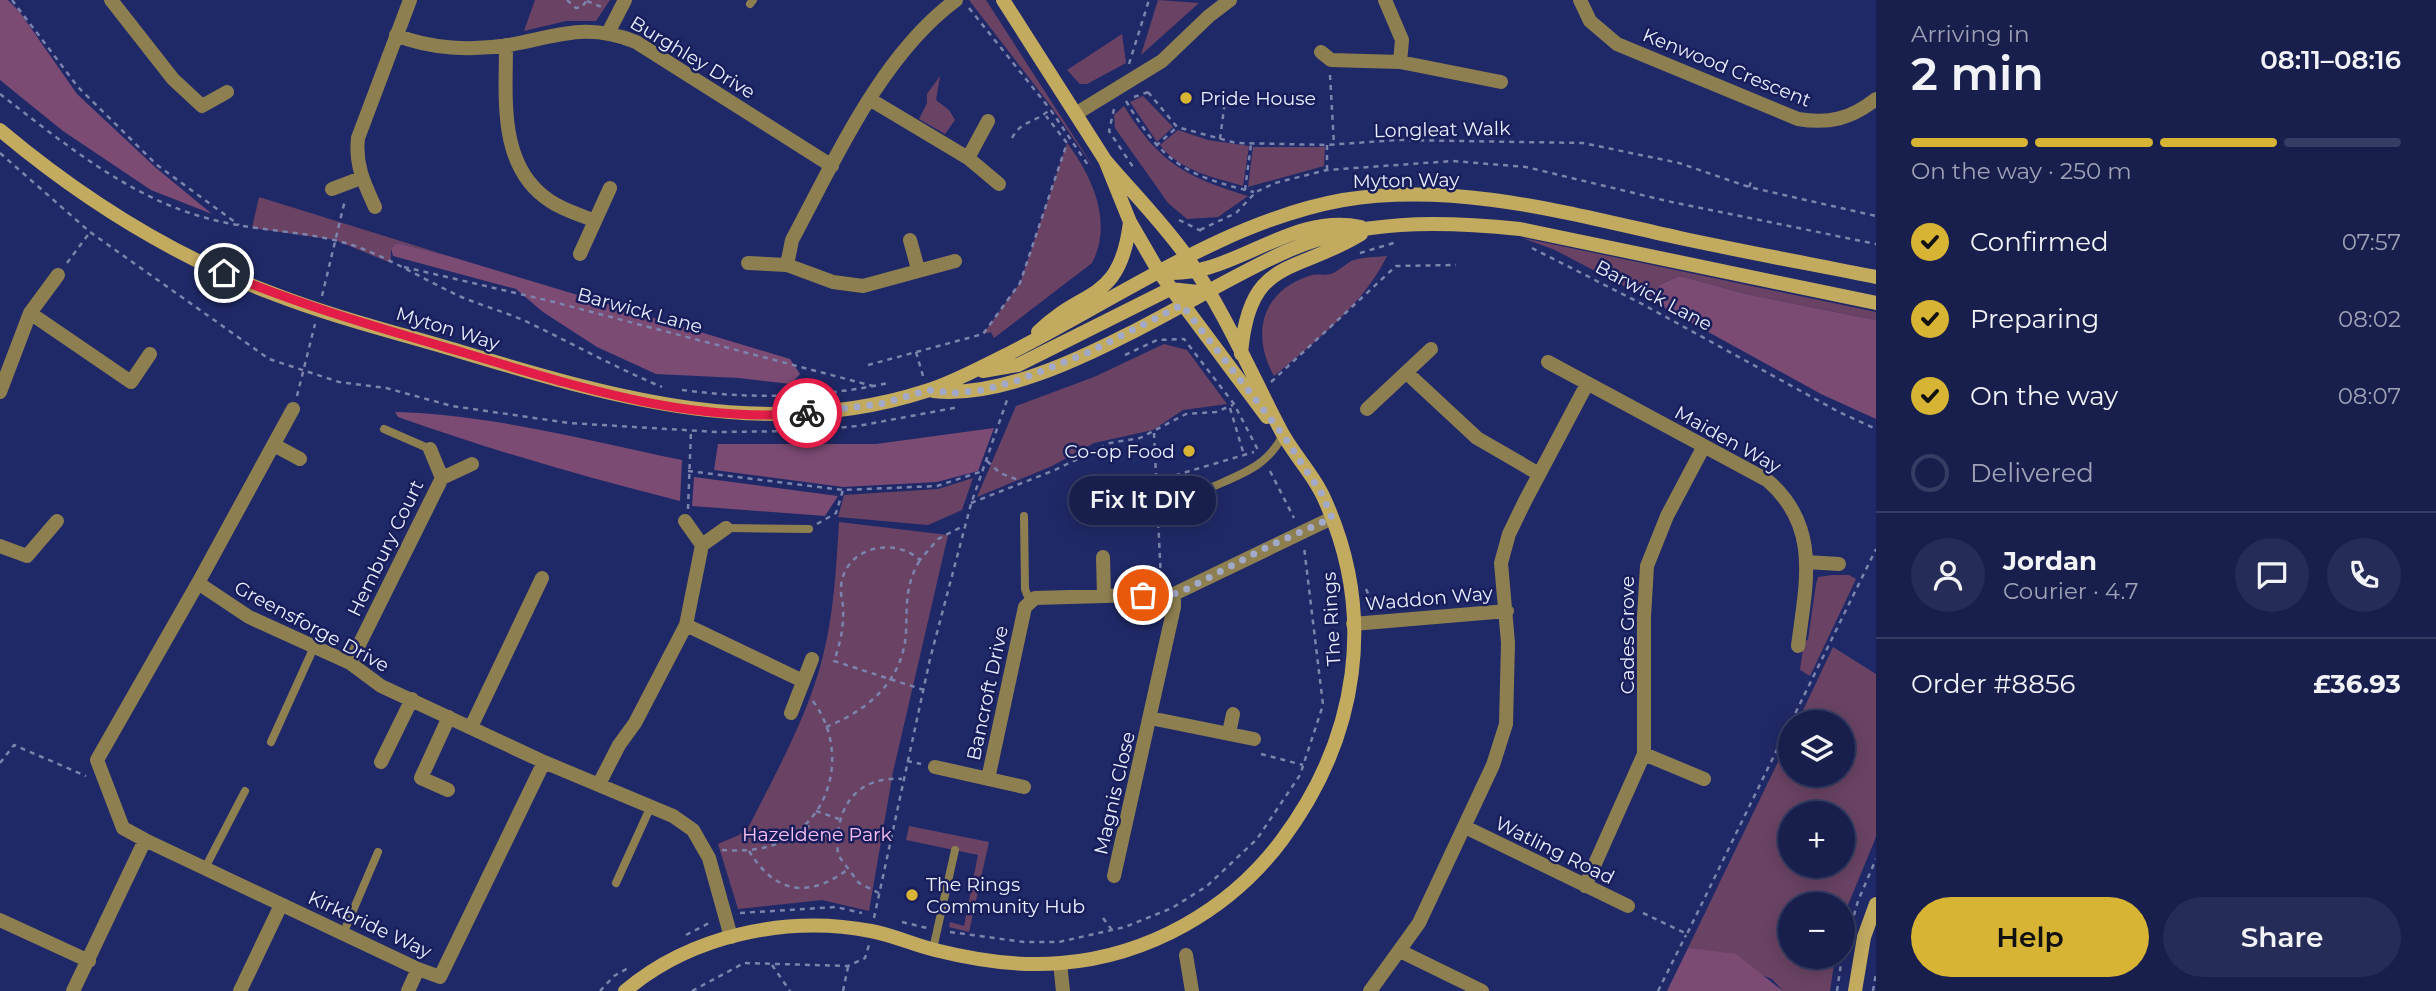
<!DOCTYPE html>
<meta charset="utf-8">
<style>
:root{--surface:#181f4d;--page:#252c57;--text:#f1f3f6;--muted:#9fa2b6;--line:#363d65;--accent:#d8b434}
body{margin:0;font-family:Montserrat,sans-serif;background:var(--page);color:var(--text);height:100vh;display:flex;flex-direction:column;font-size:26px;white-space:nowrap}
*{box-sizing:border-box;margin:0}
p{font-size:23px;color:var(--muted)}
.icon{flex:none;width:38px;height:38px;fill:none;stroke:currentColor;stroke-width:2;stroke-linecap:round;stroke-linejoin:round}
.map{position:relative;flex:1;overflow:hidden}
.sheet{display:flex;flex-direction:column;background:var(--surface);width:560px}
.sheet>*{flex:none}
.fabs{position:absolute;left:1778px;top:710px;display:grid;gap:14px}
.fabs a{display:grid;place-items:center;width:77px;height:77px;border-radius:50%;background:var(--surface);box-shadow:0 4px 18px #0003,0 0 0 2px var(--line);font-size:35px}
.pin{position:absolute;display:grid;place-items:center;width:60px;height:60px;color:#fff;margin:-30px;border:4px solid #fff;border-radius:50%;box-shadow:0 2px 7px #0007}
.courier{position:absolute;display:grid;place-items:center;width:70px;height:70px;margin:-35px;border:5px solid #e11d48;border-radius:50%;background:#fff;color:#222;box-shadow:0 2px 9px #0007}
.bubble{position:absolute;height:49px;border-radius:24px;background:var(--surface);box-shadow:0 4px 18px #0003,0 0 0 2px var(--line);font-size:23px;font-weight:600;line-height:49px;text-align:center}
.head em{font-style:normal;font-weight:600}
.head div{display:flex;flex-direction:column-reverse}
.head{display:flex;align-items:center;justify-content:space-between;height:119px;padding:0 35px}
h1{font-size:46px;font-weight:600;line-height:52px}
.bar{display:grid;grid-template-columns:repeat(4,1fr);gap:10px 7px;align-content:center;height:84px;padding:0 35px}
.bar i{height:9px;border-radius:5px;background:var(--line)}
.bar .selected{background:var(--accent)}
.bar p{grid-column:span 4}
.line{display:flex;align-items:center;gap:18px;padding:0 35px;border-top:2px solid var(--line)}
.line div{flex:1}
.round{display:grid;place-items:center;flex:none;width:74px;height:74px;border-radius:37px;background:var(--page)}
ol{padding:0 35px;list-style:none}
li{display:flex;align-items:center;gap:21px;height:77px}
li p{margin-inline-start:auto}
li .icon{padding:7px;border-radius:50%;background:var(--accent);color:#111;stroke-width:4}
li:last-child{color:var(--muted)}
li i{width:38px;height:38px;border:4px solid var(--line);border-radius:50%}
.action{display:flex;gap:14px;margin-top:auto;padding:14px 35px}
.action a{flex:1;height:80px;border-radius:42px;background:var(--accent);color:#111;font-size:28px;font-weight:600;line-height:80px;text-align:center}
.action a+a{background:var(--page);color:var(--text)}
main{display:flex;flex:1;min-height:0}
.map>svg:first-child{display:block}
.green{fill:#6a4364;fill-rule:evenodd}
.forest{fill:#7b4b74}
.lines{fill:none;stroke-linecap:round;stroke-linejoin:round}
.path{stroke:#7c83ac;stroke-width:2.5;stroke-dasharray:5 5;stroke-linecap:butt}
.lane{stroke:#8e7f51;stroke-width:8}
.street{stroke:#8e7f51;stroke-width:14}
.secondary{stroke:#c2aa5f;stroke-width:14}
.done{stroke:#a3a9c9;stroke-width:7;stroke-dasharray:0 12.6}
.route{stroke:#e11d48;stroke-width:9}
.poi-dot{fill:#d8b434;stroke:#181e5b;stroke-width:2.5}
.labels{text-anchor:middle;stroke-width:5;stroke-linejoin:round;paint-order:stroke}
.street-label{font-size:19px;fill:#eaeefe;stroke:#181e5b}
.poi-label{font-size:19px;fill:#eaeefe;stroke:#181e5b;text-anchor:start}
.park-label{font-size:19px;fill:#fdc2f3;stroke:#181e5b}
</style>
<main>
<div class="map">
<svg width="1876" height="991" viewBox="0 0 1876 991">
<rect width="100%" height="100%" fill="#202967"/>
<!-- green -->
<path class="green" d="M535,0H610L596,21H566L524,31Z
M969,0H986L1096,171L1050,105Z
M1158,0L1199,3L1141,55Z
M1122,34L1126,63L1087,84H1080L1067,70Z
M940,76L936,100L949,110L955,120L945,134L919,119L927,103V94Z
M1143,96L1173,127L1157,142L1130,102Z
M1124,106C1159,163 1186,177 1248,196L1218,217L1187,219L1168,203L1115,128L1114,115Z
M1178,130L1208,140L1249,146L1243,186C1213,177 1180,171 1160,145Z
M1067,143C1093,177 1113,223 1092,263L994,338L991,332L983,334L1020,283Z
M1253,147H1325L1324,166L1248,187Z
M259,197L452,257L397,243L391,248V263L335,240L252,228Z
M1523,238L1876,312V320L1746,294L1680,276L1659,285L1652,301L1555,250Z
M1387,256C1363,305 1316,341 1274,376C1251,334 1261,292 1309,276C1316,273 1324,276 1331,274C1339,271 1346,263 1354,260C1364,257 1377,257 1387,256Z
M1164,344L1187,350L1227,404L1183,410L1153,430L1094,443L1052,466L977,497L1016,406L1094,377Z
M973,478L962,510L928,525L838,517L844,495L938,489Z
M839,522L948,535L893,772L869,911L822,900L738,909L718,844L739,835L749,826C776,773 807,717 822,660C834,614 836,569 839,522Z
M1832,575H1849L1856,579L1810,676L1800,670L1804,641L1808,640L1816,584L1818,577Z
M1833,647L1876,674V837L1843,917V905H1790V957H1835L1830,991H1783L1772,979L1688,948L1790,737V775H1843V723H1797ZM1790,814H1843V866H1790Z
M909,826L989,842L969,932L949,927L950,922L964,926L978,855L906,840Z"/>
<!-- forest -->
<path class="forest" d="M0,0H8L19,11L77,94L155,167L212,214L151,190L63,131L0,80Z
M397,243L452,257L790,359L800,374L791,384L739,378L656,374L597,347L543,312L516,289L393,256L391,248Z
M1680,276L1746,294L1876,320V419L1821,394L1652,301L1659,285Z
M395,412C489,414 590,441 682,460L680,501C585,477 491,450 398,417Z
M994,428L978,471L937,482L843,487L714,470L718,444H876Z
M694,477L838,496L825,516L692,506Z
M1688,948L1736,954L1783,991H1667Z"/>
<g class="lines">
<!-- path -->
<path class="path" d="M12,0L78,87L157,165L239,225
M567,0L576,8L582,7L587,0
M587,1L604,8
M969,8L1050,109
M1129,64L1149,0
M1330,75L1334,145
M1148,92L1177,127L1236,143L1327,145L1397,140L1583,143L1679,163L1749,187L1876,216
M0,94C61,141 127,196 203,217C255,233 313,229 363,249C396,262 427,281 459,296C480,305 502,311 523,320C570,342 614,367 662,387
M1134,97L1148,92
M1126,101C1162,162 1186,176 1254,192
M1114,109L1109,131L1133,167
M1012,138C1022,119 1037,123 1050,109L1090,168
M1220,139L1225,101
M1327,145V170
M1156,146L1177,127
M0,153L90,232L269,359L339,382L386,388L452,406L569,423L717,432L802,431L858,426L959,407
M1749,187L1752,179
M1245,190L1251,144
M1179,220L1201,231
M1200,230L1236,213L1256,192L1275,183L1327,170L1453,161L1526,167L1667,201L1876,244
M1532,248L1644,305L1839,412L1876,429
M1360,253L1397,242
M67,263L90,232
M404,267L550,301L873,386
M322,296L345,200
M916,352L923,376
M1125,355L1157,340L1184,339L1234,404L1258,450
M868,365L983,334L1020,283L1067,143L1046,116
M1271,382L1396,266L1456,265
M682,390C751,399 820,398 888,383
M297,396L315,324
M1230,408L1244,455
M1154,433L1161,580
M987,461L1000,473L1021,481
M688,471L843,490L937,486L983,471
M1270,471L1294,518
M1156,481L1254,452
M971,503L1055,470L1110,443L1140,438L1186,414L1216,412L1233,405
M688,509L691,431
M817,524L836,513L843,490
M1366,589L1373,605
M924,690L834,661C840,644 844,627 843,608C843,601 840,593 841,587C844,547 894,536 920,560L938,539L965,525
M1791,722L1876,549
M826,727C867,711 903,681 906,633C907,605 905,585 920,560
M1261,754L1303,765
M907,761L921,764
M0,763L14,745L86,776
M816,811L839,819
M805,825L836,840
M722,850C742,851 762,851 780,842C835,817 848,746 812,700
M749,851C775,893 807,899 847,870
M879,893L859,883L838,855C834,810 854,776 902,779
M740,913L836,907L862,913
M1643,913L1687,934L1790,723
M874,918L930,659L971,504L1007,400
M1103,918L1112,930
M902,922L927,928
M950,932L1024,942H1059L1125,927L1172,908L1207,886L1257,839L1300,775L1323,705L1304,547
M686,935L711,922
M1843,954L1858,901L1876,859
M772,965L790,991
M600,991L614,976L628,968
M692,991L744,963L848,966L865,958L869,945
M843,991L848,967
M1658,991L1686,935
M1837,991L1842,957
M1873,991L1876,973"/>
<!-- lane -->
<path class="lane" d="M750,4L753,0
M384,429L430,449
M1210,488C1241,474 1267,467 1283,435
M1024,516L1025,589L1030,602
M726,528L809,529
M271,742L314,647
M205,868L245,791
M616,883L651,806
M343,934L378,852
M933,949L955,850"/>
<!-- street -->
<path class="street" d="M111,0L173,79L202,106L227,92
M1385,0L1402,40L1400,62
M1580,0L1590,21L1617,44L1798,119C1829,124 1851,119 1876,99
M609,31L625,0
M396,35C430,49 472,51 509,45C559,36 586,22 636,42L832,166
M506,45C506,99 498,167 550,201C563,210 581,215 595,221L580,254
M1321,52L1331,60L1400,62L1501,82
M871,100L968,158L999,184
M1077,113L1162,61L1209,16L1230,0
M968,158L988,121
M332,189L361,178
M375,207C364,183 355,165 358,138L410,0
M595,221L610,188
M910,240L918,269
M748,263L787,265L833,282L863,286L955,261
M787,265L792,240C835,160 881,55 956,0
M30,313L131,382L150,354
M1548,362L1767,480C1821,526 1806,583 1798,646
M1407,373L1477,438L1539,474
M0,392L30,313L58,275
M1367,409L1431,349
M274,445L300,459
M442,478L472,464
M685,521L702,545L726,528
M0,546L27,556L57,521
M1103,557L1104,596
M1806,562L1839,564
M198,583L293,409
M1353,624L1507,611
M686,625L803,681
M350,663L442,478L430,449
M791,713L812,659
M1150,718L1254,739
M471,727L542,578
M1229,733L1233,714
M1644,754L1704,779
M381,762L412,699
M935,767L1024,787
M988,779L1025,607L1035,598L1174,594L1332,518
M599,784L619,745L635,723L686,625L702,545
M448,790L421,778L449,717
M1465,827L1628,906
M145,840L418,969L440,977L544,762
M1114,876L1174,607V594
M1585,886L1644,754V617L1647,566L1667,516L1704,446
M0,920L89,961
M1400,951L1482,991
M1186,955L1192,991
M1060,963L1063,991
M73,991L145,840L123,828L97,760L198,583L249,617L350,663L381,686L544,762L673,816L693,830L709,858L731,937
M240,991L281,905
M408,991L418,969
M1370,991L1419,923L1493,765L1506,724L1508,643L1501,563L1509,534L1525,501L1587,384"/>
<!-- secondary -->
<path class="secondary" d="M1003,0L1105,160L1130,222L1159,272L1267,417
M0,130C81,198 175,257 274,294C336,318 402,334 465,353C618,399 768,442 926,391C955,382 981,367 1008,354C1114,301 1225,221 1343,200C1456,181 1571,214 1680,238C1745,252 1811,264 1876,277
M1159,272C1231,282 1287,211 1361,227
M1038,332C1083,287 1120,304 1130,222
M1241,354C1249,256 1294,275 1361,234
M983,371L1018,365L1170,289L1208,293
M933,391C1039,403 1188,295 1285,252C1359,219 1440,221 1520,229L1876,303
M625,991C691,935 787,915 871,931C893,935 914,945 935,950C975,960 1019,967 1061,963C1148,956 1230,910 1282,840C1358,738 1378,614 1323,496C1312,472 1291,452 1279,427C1250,371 1223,309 1187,257C1163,223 1132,192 1105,160
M1855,991L1864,937L1876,904"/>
</g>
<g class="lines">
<!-- done -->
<path class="done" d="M807,413L880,404L929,390L953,393L984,390L1019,380L1087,353L1182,305L1283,435L1322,494L1332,518L1269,546L1189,588L1174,594L1143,595"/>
<!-- route -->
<path class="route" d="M224,273C302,306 383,329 465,353C575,386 690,424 807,413"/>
</g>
<!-- markers -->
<g class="poi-dot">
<circle cx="1186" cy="98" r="7"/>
<circle cx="1189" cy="451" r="7"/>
<circle cx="912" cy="895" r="7"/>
</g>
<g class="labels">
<!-- street labels -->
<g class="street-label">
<text transform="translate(693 57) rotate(31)" y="7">Burghley Drive</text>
<text transform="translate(1727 67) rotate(22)" y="7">Kenwood Crescent</text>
<text transform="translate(1442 129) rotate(-1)" y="7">Longleat Walk</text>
<text transform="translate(1406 180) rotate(-1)" y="7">Myton Way</text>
<text transform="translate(1654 295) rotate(28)" y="7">Barwick Lane</text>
<text transform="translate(640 310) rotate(15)" y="7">Barwick Lane</text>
<text transform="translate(448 328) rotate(17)" y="7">Myton Way</text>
<text transform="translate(1728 439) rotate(29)" y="7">Maiden Way</text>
<text transform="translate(385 548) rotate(-64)" y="7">Hembury Court</text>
<text transform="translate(1429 598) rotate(-5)" y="7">Waddon Way</text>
<text transform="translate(1331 619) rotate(-93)" y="7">The Rings</text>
<text transform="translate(312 626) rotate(28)" y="7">Greensforge Drive</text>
<text transform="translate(1627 635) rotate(-90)" y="7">Cades Grove</text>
<text transform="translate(987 693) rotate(-78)" y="7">Bancroft Drive</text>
<text transform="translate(1114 793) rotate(-77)" y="7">Magnis Close</text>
<text transform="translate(1555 850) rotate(26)" y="7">Watling Road</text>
<text transform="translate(370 924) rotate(25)" y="7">Kirkbride Way</text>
</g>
<!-- poi labels -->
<g class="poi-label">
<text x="1200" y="105">Pride House</text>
<text x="1175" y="458" text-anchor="end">Co-op Food</text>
<text x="926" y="891">The Rings<tspan x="926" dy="22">Community Hub</tspan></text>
</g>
<!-- park labels -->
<g class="park-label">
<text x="817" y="841">Hazeldene Park</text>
</g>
</g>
</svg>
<div class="fabs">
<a><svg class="icon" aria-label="layers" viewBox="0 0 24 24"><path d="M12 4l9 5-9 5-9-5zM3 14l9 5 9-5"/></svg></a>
<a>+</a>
<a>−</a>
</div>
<div class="pin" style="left:1143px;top:595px;background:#ea580c"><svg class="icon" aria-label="bag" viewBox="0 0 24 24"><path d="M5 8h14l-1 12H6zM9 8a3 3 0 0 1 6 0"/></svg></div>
<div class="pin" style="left:224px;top:273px;background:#1f2937"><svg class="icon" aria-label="home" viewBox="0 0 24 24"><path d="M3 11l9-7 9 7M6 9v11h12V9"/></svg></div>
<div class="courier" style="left:807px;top:413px"><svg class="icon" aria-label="bike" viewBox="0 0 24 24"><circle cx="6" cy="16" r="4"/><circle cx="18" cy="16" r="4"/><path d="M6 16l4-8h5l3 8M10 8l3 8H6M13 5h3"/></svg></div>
<div class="bubble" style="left:1069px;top:476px;width:147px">Fix It DIY</div>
</div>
<section class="sheet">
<div class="head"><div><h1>2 min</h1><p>Arriving in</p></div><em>08:11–08:16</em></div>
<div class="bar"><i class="selected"></i><i class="selected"></i><i class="selected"></i><i></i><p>On the way · 250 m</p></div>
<ol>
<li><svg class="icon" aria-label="check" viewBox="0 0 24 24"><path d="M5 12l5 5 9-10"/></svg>Confirmed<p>07:57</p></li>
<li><svg class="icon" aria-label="check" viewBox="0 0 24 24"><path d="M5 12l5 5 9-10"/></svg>Preparing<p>08:02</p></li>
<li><svg class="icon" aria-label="check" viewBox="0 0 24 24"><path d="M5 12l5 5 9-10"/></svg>On the way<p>08:07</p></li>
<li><i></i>Delivered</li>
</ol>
<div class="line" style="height:126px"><a class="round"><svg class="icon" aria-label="person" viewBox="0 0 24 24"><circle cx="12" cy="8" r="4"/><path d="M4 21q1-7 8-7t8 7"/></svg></a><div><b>Jordan</b><p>Courier · 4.7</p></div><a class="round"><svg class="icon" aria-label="chat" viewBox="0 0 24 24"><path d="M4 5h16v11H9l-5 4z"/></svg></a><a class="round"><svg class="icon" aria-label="phone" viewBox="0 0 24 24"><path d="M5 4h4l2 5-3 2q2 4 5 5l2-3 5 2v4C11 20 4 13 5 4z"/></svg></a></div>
<div class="line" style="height:91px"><div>Order #8856</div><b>£36.93</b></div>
<div class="action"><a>Help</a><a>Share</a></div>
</section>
</main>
